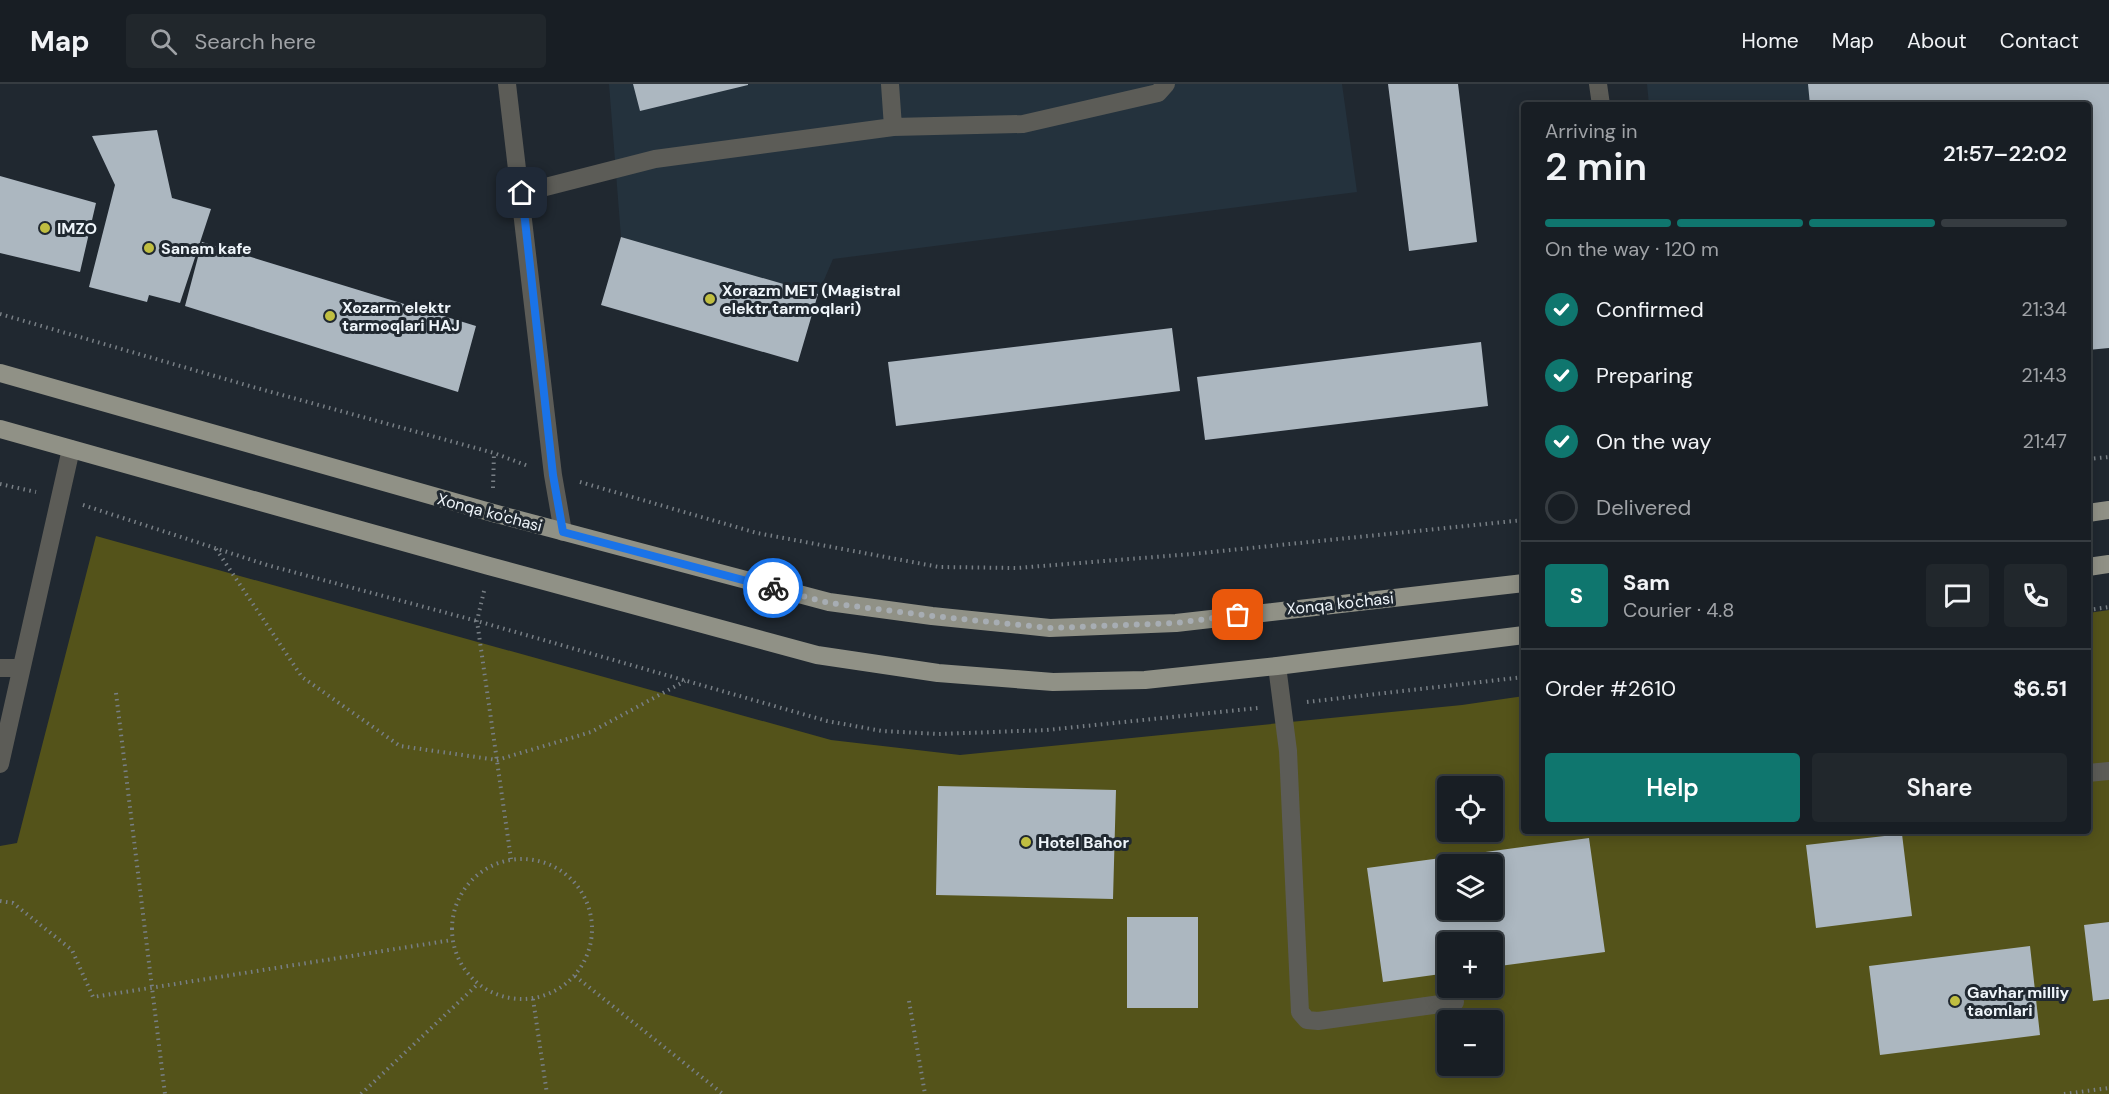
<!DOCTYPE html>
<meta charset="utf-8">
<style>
:root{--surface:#181e24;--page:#21272c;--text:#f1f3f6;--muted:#9fa2a6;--line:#363c41;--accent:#0f766e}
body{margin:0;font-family:"DM Sans",sans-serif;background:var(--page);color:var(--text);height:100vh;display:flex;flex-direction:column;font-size:22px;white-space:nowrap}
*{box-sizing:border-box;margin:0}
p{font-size:20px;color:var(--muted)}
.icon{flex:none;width:33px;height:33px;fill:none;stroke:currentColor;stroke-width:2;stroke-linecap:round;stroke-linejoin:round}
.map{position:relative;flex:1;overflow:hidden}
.details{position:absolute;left:1521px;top:18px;width:570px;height:732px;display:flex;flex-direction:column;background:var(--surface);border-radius:6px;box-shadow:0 3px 15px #0003,0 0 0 2px var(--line)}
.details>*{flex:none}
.buttons{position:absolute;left:1437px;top:692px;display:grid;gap:12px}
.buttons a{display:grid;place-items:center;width:66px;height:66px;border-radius:6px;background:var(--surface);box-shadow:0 3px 15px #0003,0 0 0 2px var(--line);font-size:30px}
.pin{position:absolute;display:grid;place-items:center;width:51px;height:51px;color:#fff;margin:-26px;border-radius:12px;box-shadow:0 3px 9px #0006}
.courier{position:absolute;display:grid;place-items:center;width:60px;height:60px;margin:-30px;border:4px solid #1a73e8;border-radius:50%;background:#fff;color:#222;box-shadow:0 2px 8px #0007}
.headline em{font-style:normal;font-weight:600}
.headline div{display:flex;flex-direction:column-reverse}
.headline{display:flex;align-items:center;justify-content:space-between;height:102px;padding:0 24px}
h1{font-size:39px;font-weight:600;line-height:45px}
.bar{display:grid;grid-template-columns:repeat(4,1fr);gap:9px 6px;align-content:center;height:72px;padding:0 24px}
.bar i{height:8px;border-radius:4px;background:var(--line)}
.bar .active{background:var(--accent)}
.bar p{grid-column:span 4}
.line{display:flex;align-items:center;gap:15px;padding:0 24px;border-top:2px solid var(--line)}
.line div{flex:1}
.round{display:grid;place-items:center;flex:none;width:63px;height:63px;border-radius:6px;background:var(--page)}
ol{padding:0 24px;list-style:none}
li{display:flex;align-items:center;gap:18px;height:66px}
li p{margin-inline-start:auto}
li .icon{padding:6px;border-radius:50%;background:var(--accent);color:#fff;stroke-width:4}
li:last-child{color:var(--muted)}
li i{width:33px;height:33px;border:3px solid var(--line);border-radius:50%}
.button{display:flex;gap:12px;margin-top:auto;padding:12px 24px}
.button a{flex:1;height:69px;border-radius:6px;background:var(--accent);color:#fff;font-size:24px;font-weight:600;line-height:69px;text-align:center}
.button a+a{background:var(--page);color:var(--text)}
header{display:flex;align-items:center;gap:36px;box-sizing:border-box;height:84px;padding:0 30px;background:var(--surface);border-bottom:2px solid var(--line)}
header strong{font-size:28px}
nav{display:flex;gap:33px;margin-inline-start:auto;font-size:21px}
.search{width:420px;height:54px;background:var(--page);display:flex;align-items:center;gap:15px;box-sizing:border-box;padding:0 21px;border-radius:6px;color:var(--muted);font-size:22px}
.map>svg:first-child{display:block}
.built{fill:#24323d}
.green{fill:#54531a;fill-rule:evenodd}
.building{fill:#acb7c0;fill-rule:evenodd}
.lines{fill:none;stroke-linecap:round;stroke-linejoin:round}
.path{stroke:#787f85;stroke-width:4;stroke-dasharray:1.5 4.5;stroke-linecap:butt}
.service{stroke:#5c5c57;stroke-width:18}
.minor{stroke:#5c5c57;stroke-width:18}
.primary{stroke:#909186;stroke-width:18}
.done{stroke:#a7adb3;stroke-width:6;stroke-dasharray:0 10.8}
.route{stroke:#1a73e8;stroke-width:8}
.poi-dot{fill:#c0be41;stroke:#202830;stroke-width:2}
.labels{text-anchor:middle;stroke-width:6;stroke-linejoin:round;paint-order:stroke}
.poi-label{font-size:16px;font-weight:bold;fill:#eff5fa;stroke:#202830;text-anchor:start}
.street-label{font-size:16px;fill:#eff5fa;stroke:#202830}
</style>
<header>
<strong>Map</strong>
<div class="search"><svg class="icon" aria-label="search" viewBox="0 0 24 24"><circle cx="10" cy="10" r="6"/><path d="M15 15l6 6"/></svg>Search here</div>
<nav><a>Home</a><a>Map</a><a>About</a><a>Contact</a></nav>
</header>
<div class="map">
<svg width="2109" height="1010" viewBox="0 0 2109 1010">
<rect width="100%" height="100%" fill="#202830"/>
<!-- built -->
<path class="built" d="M609,0H1342L1357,108L833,175L818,210L621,153Z
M1647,0H2109L2088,21H1649Z"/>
<!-- green -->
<path class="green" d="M96,452L831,656L960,671L1462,621L1524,612V747H2088V529L2109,526V1010H0V762L17,759ZM1448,702H1492V747H1448ZM1448,780H1492V825H1448ZM1448,858H1492V903H1448ZM1448,936H1492V981H1448Z"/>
<!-- building -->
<path class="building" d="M633,0H748V1L640,27Z
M1388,0H1458L1477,158L1409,167Z
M1808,0H2109V264L2088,266V21H1810Z
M157,46L172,114L211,125L180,219L149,211L147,218L89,203L115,101L92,52Z
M0,92L96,119L80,188L0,169Z
M621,153L818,210L798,278L601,221Z
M202,158L476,242L458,308L185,222Z
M1172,244L1180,307L896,342L888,278Z
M1481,258L1488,322L1205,356L1197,293Z
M938,702L1116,706L1113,815L936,811Z
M1902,750L1912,832L1816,844L1806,761Z
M1589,754L1605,868L1492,883V858H1448V889L1383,898L1367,784ZM1448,780H1492V825H1448Z
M1127,833H1198V924H1127Z
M2109,838V915L2093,917L2084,841Z
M2030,862L2040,951L1880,971L1869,882Z"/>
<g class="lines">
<!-- path -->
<path class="path" d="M0,230L253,303L494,369L528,382
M2088,375L2109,373
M580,398L757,449L939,483L1017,484L1192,470L1524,436
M0,400L36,408
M493,404L494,369
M83,421L267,481L477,537L827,637L882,647L939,650L1047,646L1258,624
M216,465L302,593L400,662L497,676L591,648L685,597
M484,507L477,537L511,775
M2088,526L2109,523
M116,609L165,1010
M1307,618L1524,593
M452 845a70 70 0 1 1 140 0a70 70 0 1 1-140 0Z
M0,817L13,819L72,866L93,913L452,856
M575,892L723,1010
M533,915L547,1010
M909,917L925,1010
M361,1010L478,900
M2064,1010L2109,1004"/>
<!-- service -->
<path class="service" d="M890,0L893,43
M1598,0L1601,21
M522,109L655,75L893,43L1023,40L1158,9L1166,0
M1277,582L1288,667L1300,928L1307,936L1318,937L1455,918
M0,584H21
M0,680L71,365
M2088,689L2109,687"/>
<!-- minor -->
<path class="minor" d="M507,0L553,391L563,448"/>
<!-- primary -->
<path class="primary" d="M0,289L493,429L829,518L932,532L1050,544L1176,539L1524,499
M0,345L489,482L817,571L938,589L1053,598L1145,596L1277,582L1524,551
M2088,429L2109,426
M2088,483L2109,480"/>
</g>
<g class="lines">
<!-- done -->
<path class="done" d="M773,504L829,519L932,532L1050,544L1176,539L1238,531"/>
<!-- route -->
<path class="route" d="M522,109L553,391L563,448L773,504"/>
</g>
<!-- markers -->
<g class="poi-dot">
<circle cx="45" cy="144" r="6"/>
<circle cx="149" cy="164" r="6"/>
<circle cx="710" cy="215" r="6"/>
<circle cx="330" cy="232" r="6"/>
<circle cx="1026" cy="758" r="6"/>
<circle cx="1955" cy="917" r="6"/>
</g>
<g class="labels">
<!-- poi labels -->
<g class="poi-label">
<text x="57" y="150">IMZO</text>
<text x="161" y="170">Sanam kafe</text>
<text x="722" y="212">Xorazm MET (Magistral<tspan x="722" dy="18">elektr tarmoqlari)</tspan></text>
<text x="342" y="229">Xozarm elektr<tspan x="342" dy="18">tarmoqlari HAJ</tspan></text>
<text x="1038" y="764">Hotel Bahor</text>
<text x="1967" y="914">Gavhar milliy<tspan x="1967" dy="18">taomlari</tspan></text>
</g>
<!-- street labels -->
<g class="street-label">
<text transform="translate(490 428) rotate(15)" y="6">Xonqa ko'chasi</text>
<text transform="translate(1340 519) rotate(-6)" y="6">Xonqa ko'chasi</text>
</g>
</g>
</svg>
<div class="buttons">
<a><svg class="icon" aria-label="locate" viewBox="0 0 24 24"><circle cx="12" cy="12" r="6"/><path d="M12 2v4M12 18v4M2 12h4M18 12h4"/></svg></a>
<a><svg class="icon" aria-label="layers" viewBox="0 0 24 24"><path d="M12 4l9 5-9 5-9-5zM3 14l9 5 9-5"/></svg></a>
<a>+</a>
<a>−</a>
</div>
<div class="pin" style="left:1238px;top:531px;background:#ea580c"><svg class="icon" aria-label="bag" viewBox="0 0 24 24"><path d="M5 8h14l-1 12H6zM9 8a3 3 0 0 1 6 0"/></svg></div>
<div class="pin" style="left:522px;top:109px;background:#1f2937"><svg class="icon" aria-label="home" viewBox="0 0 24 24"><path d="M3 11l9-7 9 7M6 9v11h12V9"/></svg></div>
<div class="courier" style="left:773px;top:504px"><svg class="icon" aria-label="bike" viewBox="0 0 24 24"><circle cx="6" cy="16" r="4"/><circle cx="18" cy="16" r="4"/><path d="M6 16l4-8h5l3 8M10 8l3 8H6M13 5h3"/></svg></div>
<section class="details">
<div class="headline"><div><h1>2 min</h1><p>Arriving in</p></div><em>21:57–22:02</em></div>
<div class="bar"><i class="active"></i><i class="active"></i><i class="active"></i><i></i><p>On the way · 120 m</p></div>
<ol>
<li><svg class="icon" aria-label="check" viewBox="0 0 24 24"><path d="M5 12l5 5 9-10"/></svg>Confirmed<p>21:34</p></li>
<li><svg class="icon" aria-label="check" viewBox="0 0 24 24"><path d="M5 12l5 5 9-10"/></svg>Preparing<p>21:43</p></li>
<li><svg class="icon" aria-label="check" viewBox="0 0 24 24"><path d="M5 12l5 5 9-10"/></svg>On the way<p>21:47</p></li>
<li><i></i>Delivered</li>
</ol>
<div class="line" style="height:108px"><b class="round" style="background:var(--accent);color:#fff">S</b><div><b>Sam</b><p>Courier · 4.8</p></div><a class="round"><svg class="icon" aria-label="chat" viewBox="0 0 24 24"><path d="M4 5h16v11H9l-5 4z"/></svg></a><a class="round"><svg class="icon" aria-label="phone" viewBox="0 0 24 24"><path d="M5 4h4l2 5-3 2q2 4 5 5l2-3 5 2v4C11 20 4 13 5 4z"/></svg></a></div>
<div class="line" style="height:78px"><div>Order #2610</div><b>$6.51</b></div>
<div class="button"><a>Help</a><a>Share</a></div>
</section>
</div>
